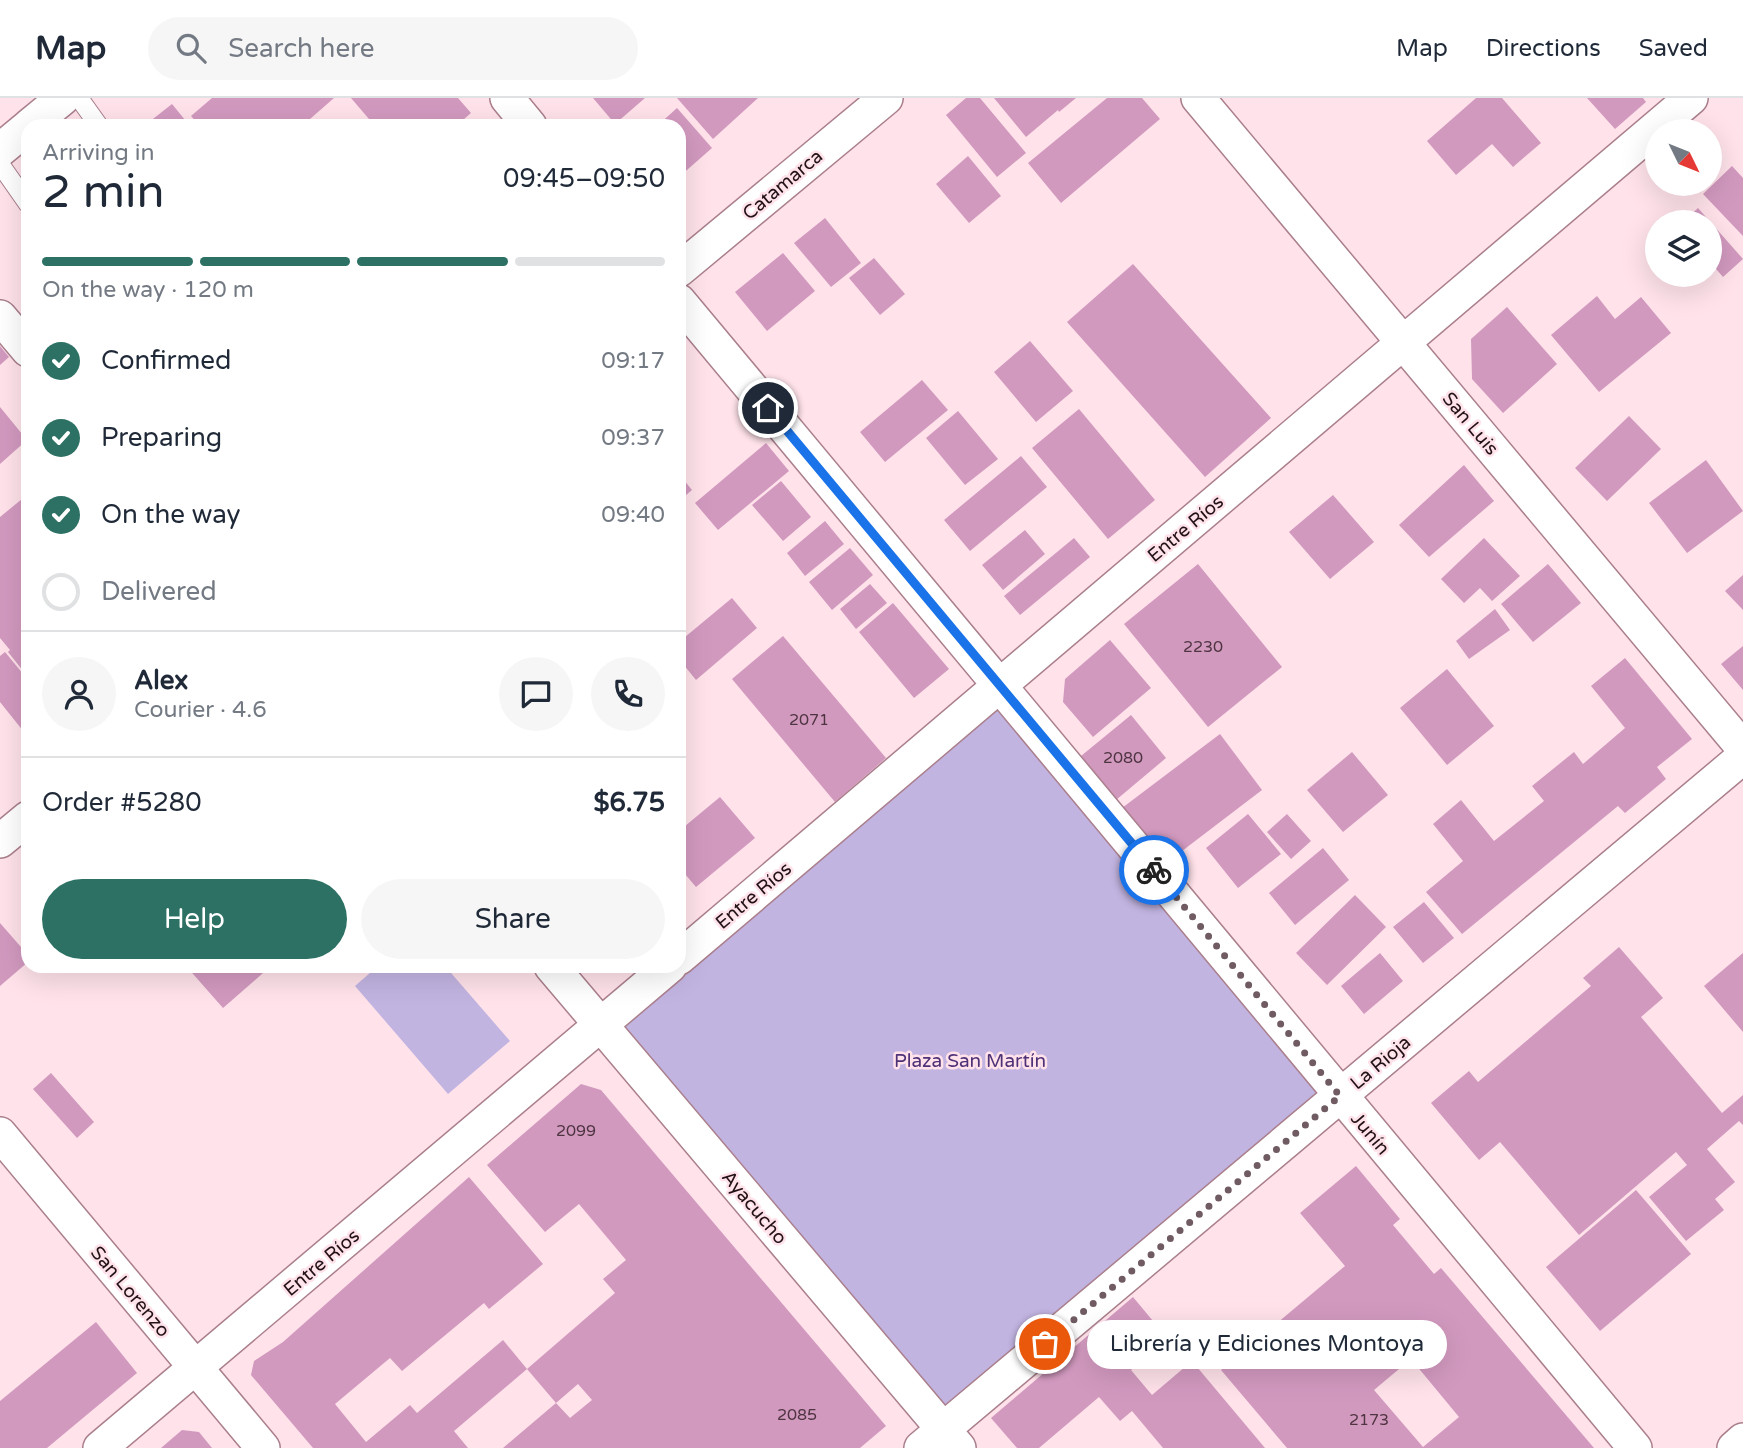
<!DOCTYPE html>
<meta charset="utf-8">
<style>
:root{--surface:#fff;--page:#f6f6f7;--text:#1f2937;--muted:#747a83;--line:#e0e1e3;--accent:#2c7164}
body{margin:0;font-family:"Varela Round",sans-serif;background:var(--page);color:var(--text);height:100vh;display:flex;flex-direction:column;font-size:26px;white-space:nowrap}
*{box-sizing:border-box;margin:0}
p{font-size:23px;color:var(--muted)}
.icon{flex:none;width:38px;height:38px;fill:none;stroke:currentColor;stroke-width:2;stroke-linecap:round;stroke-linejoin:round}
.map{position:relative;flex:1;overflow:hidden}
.drawer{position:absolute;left:21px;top:21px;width:665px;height:854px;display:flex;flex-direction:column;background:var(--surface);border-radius:21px;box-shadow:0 7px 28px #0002}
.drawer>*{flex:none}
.needle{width:46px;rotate:133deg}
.fabs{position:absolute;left:1645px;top:21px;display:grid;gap:14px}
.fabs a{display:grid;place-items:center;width:77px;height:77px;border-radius:50%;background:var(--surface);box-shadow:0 7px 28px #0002;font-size:35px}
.pin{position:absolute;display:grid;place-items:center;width:60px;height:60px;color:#fff;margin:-30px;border:4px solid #fff;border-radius:50%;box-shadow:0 2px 7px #0007}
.courier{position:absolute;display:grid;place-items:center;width:70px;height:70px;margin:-35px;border:5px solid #1a73e8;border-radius:50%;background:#fff;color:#222;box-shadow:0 2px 9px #0007}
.bubble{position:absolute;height:49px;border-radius:24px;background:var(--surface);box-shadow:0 7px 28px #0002;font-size:23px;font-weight:600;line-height:49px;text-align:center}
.overview em{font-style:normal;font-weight:600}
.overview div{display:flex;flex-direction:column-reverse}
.overview{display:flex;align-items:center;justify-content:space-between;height:119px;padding:0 21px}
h1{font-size:46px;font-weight:600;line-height:52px}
.bar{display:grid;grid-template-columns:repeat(4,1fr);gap:10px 7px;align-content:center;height:84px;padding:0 21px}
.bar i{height:9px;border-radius:5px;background:var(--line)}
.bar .current{background:var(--accent)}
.bar p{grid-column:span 4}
.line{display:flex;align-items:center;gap:18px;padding:0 21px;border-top:2px solid var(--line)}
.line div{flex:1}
.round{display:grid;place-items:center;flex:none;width:74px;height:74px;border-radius:37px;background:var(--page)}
ol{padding:0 21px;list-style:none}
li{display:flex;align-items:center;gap:21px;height:77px}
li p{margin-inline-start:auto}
li .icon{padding:7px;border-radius:50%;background:var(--accent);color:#fff;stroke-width:4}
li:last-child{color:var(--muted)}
li i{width:38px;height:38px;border:4px solid var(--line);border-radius:50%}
.action{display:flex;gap:14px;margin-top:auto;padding:14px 21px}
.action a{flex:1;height:80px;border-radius:42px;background:var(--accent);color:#fff;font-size:28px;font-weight:600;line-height:80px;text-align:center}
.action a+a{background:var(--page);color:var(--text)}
header{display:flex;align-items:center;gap:42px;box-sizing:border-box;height:98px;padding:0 35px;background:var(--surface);border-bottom:2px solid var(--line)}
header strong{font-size:33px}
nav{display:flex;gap:38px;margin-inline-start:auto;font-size:24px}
.search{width:490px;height:63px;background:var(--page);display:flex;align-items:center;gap:18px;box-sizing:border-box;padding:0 24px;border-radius:38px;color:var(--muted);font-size:26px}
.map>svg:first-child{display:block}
.green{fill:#c2b4e1}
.building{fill:#d299bf;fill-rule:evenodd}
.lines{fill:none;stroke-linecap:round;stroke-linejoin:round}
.lane-casing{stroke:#aa7f8c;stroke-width:20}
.street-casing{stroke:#aa7f8c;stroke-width:36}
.lane{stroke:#fff;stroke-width:18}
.street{stroke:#fff;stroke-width:33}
.done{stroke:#6f5b61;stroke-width:7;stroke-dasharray:0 12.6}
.route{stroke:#1a73e8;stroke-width:9}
.labels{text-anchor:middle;stroke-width:5;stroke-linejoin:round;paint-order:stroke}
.number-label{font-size:16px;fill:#4e3441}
.street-label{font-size:19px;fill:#221217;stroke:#ffe2ea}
.park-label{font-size:19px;fill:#4e3278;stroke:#ffe2ea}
</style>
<header>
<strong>Map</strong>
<div class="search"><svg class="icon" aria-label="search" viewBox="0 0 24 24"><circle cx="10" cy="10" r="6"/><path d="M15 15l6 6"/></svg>Search here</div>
<nav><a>Map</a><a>Directions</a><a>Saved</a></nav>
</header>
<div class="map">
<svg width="1743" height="1350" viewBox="0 0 1743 1350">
<rect width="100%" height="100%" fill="#ffe2ea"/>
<!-- green -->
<path class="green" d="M999,601L1330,999L941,1323L611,925Z
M378,868H445L510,943L448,996L355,888Z"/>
<!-- building -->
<path class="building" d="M212,0H334L302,28H200L191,18Z
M351,0H458L471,15L456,28H375Z
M593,0H645L615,26Z
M677,0H758L713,41Z
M966,0H980L1026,55L997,79L946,17Z
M994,0H1076L1059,14L1058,12L1026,39Z
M1107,0H1142L1160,21L1061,105L1028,65Z
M1476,0H1502L1541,45L1513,69L1492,46L1456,77L1427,43Z
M1587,0H1643L1646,4L1615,31Z
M172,6L190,28H144Z
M677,10L712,50L679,79V28H657Z
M968,58L1001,98L969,125L936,86Z
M1732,68L1743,80V138L1703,96Z
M1698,110L1743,161L1723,179L1710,164V124H1683Z
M825,120L861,165L831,189L794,145Z
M783,155L815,193L767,233L735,194Z
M874,160L905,196L880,217L849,180Z
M1133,166L1271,320L1205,379L1067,224Z
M1597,198L1615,221L1641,199L1671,235L1599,294L1551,237Z
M1507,209L1557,266L1503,315L1472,281L1471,241Z
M1030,243L1073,293L1036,324L994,274Z
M0,248L9,259L0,267Z
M922,282L948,312L885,364L860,334Z
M0,309L27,342L0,366Z
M1079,311L1155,402L1108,441L1032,350Z
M958,313L998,361L965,387L926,340Z
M1629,318L1661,351L1607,403L1575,370Z
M766,345L789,373L718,432L695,405Z
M1021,358L1047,389L970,453L944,422Z
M1706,362L1743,413L1687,455L1649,405Z
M1464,367L1494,403L1429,459L1399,427Z
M679,376L692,392L679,403Z
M781,383L811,419L783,443L752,407Z
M1333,397L1374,444L1330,481L1289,434Z
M22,401L28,407V579L8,554L10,552L0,540V419Z
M825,423L844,446L805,478L787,455Z
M1025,432L1045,456L1003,492L982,467Z
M1074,440L1090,459L1020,517L1004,498Z
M1484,440L1520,478L1492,503L1480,490L1464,505L1441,481Z
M850,450L873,477L832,512L809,484Z
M1198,466L1282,569L1208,629L1124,526Z
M1548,466L1581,505L1533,544L1501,506Z
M1743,477V512L1725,493Z
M870,486L887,505L856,531L840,511Z
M732,500L757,530L696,582L679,561V544Z
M893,505L949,571L914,600L859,534Z
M1495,511L1510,532L1469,561L1456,543Z
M783,538L886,660L835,704L732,581Z
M1110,542L1151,590L1093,639L1063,604L1065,581Z
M1743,548V592L1721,566Z
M5,554L28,582V639L0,604V558Z
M1625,560L1692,641L1657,669L1666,681L1625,715L1618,708L1462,836L1426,794L1463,763L1433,726L1461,702L1494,743L1544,703L1532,688L1574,654L1583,666L1625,630L1591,588Z
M1447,571L1494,628L1447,667L1400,610Z
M1131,617L1166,660L1116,702L1081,658Z
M1220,636L1262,692L1165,766L1122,710Z
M1352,654L1388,697L1343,734L1307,692Z
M720,699L755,740L696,789L679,769V733Z
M1248,716L1281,756L1238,790L1206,750Z
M1287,716L1311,743L1291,761L1267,734Z
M1323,750L1349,782L1295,827L1269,795Z
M1355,797L1386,829L1327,887L1296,855Z
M1424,804L1454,840L1423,865L1393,829Z
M0,825L28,857V864L0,888Z
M1619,849L1663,900L1641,919L1722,1015L1743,997V1027L1739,1023L1707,1051L1735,1084L1715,1101L1724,1112L1686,1143L1649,1099L1687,1067L1676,1054L1579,1137L1500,1044L1479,1062L1431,1005L1469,973L1478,984L1591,888L1583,880Z
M1380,855L1403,883L1364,916L1341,888Z
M1743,855V934L1704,888Z
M186,868H271L223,910Z
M51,975L94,1024L77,1040L33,991Z
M581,986L601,992L886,1328L860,1350H503L556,1305L527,1271L615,1195L603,1181L626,1162L579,1106L545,1134L487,1067ZM578,1286L592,1302L570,1320L556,1305Z
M1356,1068L1400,1121L1393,1127L1434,1176L1441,1170L1594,1350H1287L1221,1272L1345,1168L1300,1115ZM1411,1261L1459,1319L1423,1349L1374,1292Z
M469,1079L543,1166L489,1211L484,1205L402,1273L390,1260L335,1306L366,1344L410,1307L417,1315L503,1242L527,1271L454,1333L468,1350H313L251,1277L254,1263L283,1244Z
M1636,1092L1691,1156L1600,1233L1546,1169Z
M1133,1199L1168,1241L1131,1272L1152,1297L1192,1263L1265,1350H1163L1132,1313L1120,1323L1099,1299L1039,1350H1017L991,1320Z
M96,1224L137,1275L47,1350H0V1303Z
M182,1332L199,1334L212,1350H161Z"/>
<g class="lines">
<!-- lane casing -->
<g class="lane-casing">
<path id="lane" d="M79,0L99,28
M0,66L28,106"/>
</g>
<!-- street casing -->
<g class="street-casing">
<path id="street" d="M507,0L530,28
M1198,0L1743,650
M29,28L63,0
M0,52L28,29
M679,172L886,0
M679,203L1635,1350
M0,219L28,252
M0,743L28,720
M679,860L1691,0
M551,868L959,1350
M0,1036L263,1350
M100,1350L670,868
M921,1350L1743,659
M1734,1350L1743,1342"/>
</g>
<!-- lane -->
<use href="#lane" class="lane"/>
<!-- street -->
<use href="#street" class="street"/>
</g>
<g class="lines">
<!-- done -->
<path class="done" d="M1045,1246L1340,998L1154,772"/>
<!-- route -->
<path class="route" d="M768,310L1154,772"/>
</g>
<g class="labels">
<!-- number labels -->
<g class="number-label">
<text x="1203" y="554">2230</text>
<text x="809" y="627">2071</text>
<text x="1123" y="665">2080</text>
<text x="576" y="1038">2099</text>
<text x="797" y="1322">2085</text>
<text x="1369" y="1327">2173</text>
</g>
<!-- street labels -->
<g class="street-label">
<text transform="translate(782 86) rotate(-40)" y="7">Catamarca</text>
<text transform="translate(1471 325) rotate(50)" y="7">San Luis</text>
<text transform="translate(1185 430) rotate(-40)" y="7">Entre Ríos</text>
<text transform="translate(753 797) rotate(-40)" y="7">Entre Ríos</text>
<text transform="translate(1380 964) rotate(-40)" y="7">La Rioja</text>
<text transform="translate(1371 1035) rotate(50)" y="7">Junín</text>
<text transform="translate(755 1109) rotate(50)" y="7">Ayacucho</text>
<text transform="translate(321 1164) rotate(-40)" y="7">Entre Ríos</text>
<text transform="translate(131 1193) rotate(50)" y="7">San Lorenzo</text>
</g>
<!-- park labels -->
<g class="park-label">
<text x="970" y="969">Plaza San Martín</text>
</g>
</g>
</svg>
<div class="fabs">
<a><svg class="needle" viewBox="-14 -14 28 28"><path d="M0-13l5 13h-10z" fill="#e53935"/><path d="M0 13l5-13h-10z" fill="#747a83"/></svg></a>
<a><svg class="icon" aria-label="layers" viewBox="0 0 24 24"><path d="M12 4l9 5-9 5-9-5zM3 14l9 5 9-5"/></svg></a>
</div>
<div class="pin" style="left:1045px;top:1246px;background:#ea580c"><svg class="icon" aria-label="bag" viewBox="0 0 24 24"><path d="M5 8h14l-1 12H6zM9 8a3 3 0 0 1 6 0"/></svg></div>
<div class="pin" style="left:768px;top:310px;background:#1f2937"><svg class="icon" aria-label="home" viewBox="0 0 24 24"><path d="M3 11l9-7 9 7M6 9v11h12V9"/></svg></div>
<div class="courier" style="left:1154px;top:772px"><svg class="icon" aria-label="bike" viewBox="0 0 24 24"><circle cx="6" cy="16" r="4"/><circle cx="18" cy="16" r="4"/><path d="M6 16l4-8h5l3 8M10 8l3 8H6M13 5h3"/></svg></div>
<div class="bubble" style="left:1087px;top:1222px;width:360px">Librería y Ediciones Montoya</div>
<section class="drawer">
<div class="overview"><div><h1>2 min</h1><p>Arriving in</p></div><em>09:45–09:50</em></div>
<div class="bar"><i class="current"></i><i class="current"></i><i class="current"></i><i></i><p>On the way · 120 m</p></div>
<ol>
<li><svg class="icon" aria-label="check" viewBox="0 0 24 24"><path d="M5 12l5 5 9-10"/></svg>Confirmed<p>09:17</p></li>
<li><svg class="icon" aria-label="check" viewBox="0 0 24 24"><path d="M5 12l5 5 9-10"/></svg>Preparing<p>09:37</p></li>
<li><svg class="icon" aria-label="check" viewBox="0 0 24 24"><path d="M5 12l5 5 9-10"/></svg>On the way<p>09:40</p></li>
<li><i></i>Delivered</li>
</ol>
<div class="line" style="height:126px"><a class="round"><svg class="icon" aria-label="person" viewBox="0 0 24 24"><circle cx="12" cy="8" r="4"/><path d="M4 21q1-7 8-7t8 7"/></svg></a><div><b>Alex</b><p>Courier · 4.6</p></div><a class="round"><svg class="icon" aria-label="chat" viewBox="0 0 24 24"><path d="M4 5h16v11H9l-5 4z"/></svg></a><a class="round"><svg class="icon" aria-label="phone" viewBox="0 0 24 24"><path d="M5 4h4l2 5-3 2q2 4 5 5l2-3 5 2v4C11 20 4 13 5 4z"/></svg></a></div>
<div class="line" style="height:91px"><div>Order #5280</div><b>$6.75</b></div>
<div class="action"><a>Help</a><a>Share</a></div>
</section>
</div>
